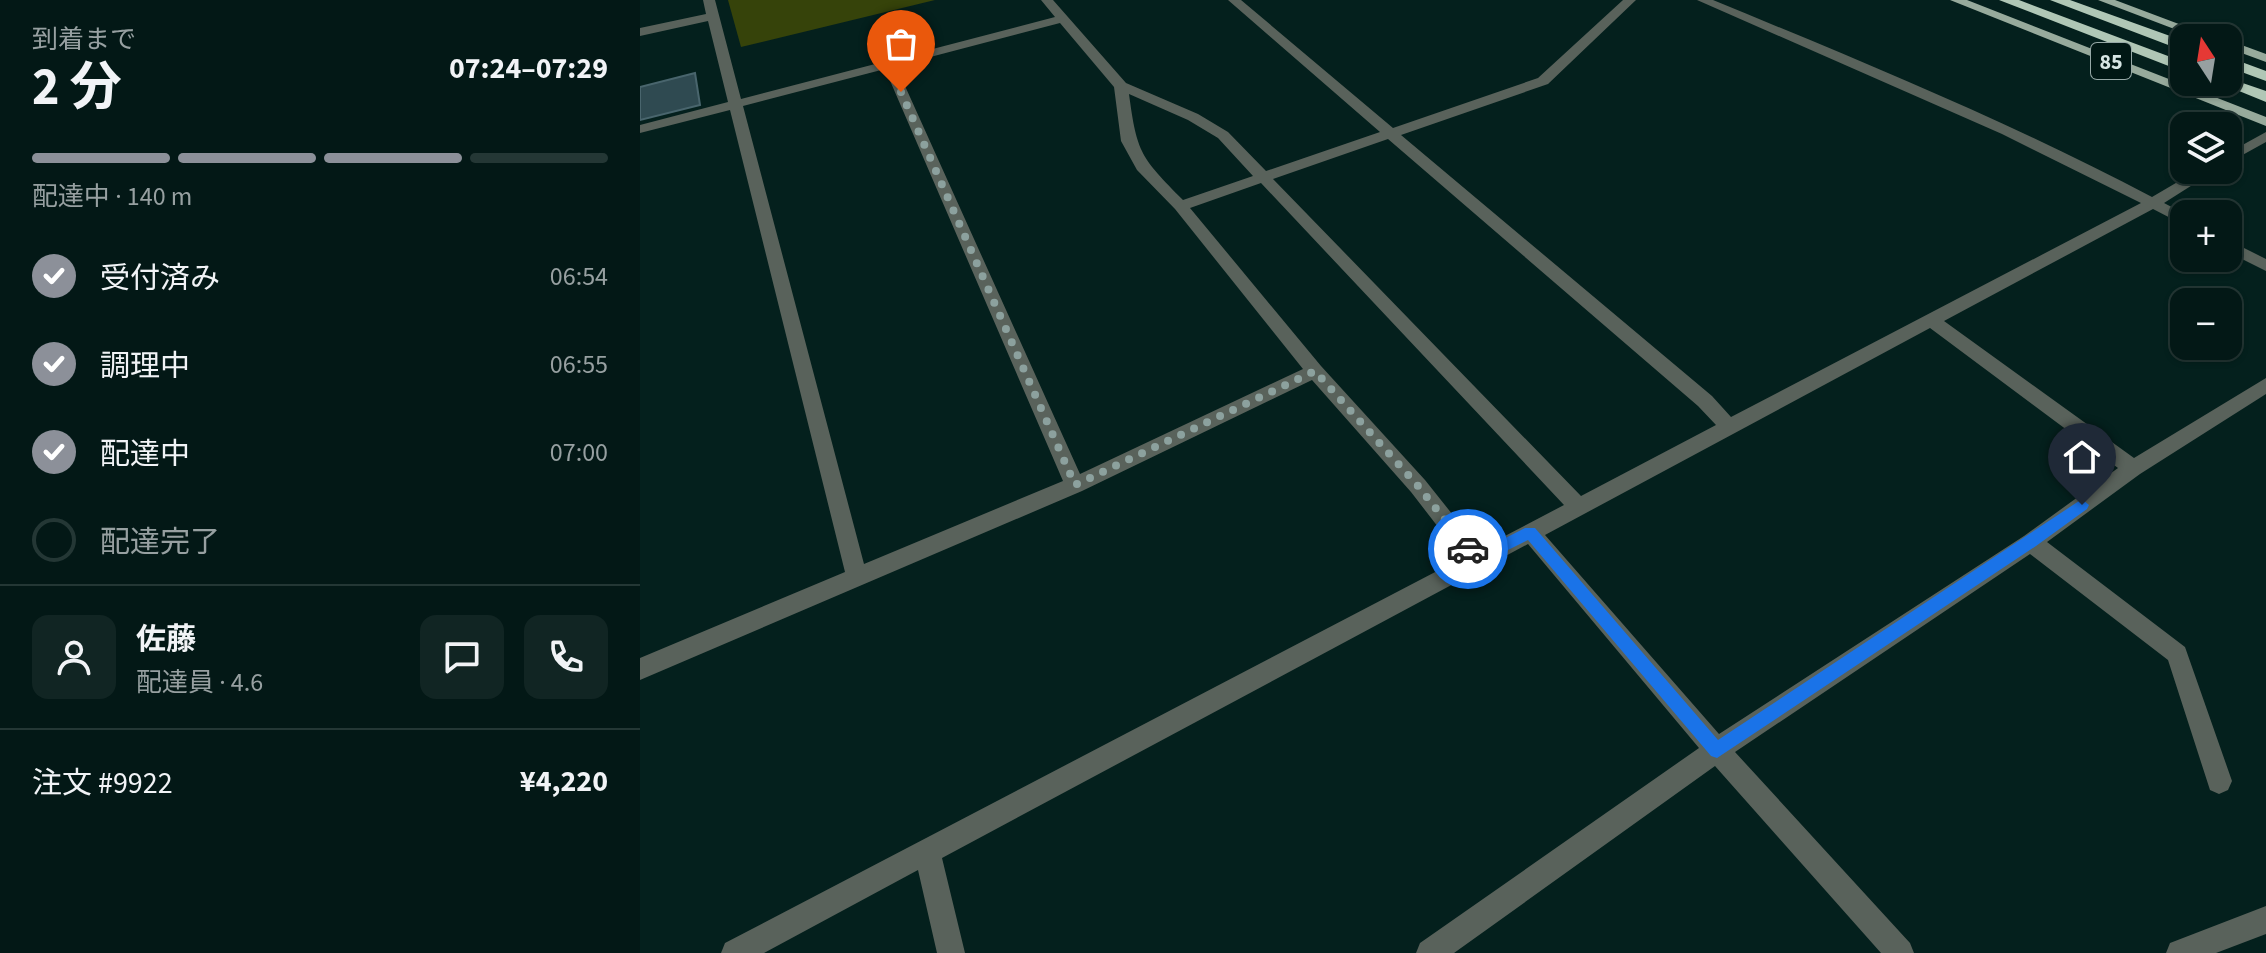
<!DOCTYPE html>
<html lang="ja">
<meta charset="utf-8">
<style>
:root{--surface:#031816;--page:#112523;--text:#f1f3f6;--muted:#97a0a1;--line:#243735;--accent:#8c9099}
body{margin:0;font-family:"Source Sans 3","Noto Sans JP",sans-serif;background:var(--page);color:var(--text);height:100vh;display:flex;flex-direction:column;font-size:30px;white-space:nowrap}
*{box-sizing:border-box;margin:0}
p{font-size:26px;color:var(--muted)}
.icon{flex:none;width:44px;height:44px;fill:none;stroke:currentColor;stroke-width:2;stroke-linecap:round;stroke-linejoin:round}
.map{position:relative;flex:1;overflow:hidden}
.side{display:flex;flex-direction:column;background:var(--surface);width:640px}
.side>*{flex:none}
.needle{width:52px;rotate:348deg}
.fabs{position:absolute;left:1530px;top:24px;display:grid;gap:16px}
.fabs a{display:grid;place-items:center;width:72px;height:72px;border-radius:16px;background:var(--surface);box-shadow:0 2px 6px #0004,0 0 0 2px var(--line);font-size:40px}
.pin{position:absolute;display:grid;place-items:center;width:68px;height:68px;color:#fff;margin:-82px -34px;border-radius:50% 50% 50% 0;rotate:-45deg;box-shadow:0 0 8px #0007}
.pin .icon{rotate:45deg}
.courier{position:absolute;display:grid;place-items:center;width:80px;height:80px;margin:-40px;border:6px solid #1a73e8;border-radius:50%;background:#fff;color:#222;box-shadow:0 2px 10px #0007}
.head em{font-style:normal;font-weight:700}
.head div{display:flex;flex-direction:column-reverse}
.head{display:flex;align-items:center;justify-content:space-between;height:136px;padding:0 32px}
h1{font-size:52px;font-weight:700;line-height:60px}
.bar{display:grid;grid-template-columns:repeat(4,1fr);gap:12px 8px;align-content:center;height:96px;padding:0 32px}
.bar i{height:10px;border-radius:6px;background:var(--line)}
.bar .on{background:var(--accent)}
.bar p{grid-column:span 4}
.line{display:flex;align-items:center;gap:20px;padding:0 32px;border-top:2px solid var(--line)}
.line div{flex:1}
.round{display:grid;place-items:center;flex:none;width:84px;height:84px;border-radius:16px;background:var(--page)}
ol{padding:0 32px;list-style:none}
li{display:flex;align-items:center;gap:24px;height:88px}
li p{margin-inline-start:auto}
li .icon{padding:8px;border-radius:50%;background:var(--accent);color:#fff;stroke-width:4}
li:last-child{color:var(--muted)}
li i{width:44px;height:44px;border:4px solid var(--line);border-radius:50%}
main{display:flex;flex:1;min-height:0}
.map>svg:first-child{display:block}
.green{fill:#36430a}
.building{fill:#2f4a51;stroke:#49656d;stroke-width:2}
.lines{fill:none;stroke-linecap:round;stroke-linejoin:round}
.minor{fill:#59625b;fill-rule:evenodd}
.major{fill:#97aa9c;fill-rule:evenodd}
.highway{fill:#b0c7b6;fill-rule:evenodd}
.route{fill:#1a73e8}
.done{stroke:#8ca19e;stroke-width:8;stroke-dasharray:0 14.4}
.labels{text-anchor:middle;stroke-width:7;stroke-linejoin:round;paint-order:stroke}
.shield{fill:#001714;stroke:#96a8a6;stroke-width:2}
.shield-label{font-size:22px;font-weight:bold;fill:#d6e6e4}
</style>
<main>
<section class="side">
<div class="head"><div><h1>2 分</h1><p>到着まで</p></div><em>07:24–07:29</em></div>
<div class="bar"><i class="on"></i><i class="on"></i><i class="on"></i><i></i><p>配達中 · 140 m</p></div>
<ol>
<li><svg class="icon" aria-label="check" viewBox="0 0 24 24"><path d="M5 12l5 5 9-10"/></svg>受付済み<p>06:54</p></li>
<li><svg class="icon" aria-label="check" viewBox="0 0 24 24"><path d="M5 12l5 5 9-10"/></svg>調理中<p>06:55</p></li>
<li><svg class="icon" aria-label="check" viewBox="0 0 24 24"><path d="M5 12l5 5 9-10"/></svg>配達中<p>07:00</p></li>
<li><i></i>配達完了</li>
</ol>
<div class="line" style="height:144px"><a class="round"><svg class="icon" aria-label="person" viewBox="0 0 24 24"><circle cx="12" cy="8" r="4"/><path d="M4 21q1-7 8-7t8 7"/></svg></a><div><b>佐藤</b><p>配達員 · 4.6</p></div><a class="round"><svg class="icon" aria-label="chat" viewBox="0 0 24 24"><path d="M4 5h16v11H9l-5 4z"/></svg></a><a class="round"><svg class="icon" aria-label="phone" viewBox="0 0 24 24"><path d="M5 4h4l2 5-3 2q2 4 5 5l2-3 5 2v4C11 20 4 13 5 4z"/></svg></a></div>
<div class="line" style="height:104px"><div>注文 #9922</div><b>¥4,220</b></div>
</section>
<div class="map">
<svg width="1626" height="953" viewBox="0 0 1626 953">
<rect width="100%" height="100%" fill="#04201d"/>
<!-- green -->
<path class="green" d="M88,0H295L101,47Z"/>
<!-- building -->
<path class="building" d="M55,73L60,105L0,120V87Z"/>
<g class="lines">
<!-- minor -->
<path class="minor" d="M63,0H75L101,99L415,17L401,0H413L486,83L558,114L588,132L626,171L740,132L588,0H601L753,128L898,78L983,0H996L908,84L761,135L1072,396L1091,417L1501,203L1362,134L1057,0H1073C1221,61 1370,122 1512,197L1558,170H1576L1524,203L1545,214L1544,225L1513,209L1304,321L1494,458L1626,378V394L1500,474L1407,542L1545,647L1592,781L1588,790L1579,794L1570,790L1528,660L1390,554L1095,752L1270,943L1274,953H1241L1075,766L814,953H776L780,943L1059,748L888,544L302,858L325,953H297L278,870L124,953H81L85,943L822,558L771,492L672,380L442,491L0,680V658L205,572L90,110L0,133V125L88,102L68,21L0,36V28L66,14ZM420,23L474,87L481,141L497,170L535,209L663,369L440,474L256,66ZM245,69L423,481L224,564L103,106ZM489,94L548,120L578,138L613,176L543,200C501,157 497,154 489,94ZM748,139L1058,406L1076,425L941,496L633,179ZM621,183L924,505L840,549L785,480L681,366L550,208ZM1290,328L1478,468L1384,536L1079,734L905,535Z
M1626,132V142L1588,163V153Z
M1588,240L1626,259V271L1588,252Z
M1626,906V934L1576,953H1526L1530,943Z"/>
<!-- major -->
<path class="major" d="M1310,0H1327L1626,117V126Z
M1458,0H1475L1576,38H1558Z
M1588,40L1626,54V62L1588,48Z"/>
<!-- highway -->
<path class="highway" d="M1359,0H1379L1544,62V72Z
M1410,0H1430L1544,41V51Z
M1588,57L1626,71V81L1588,67Z
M1588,78L1626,91V102L1577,82H1588Z"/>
</g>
<!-- route -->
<path class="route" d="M1442,499L1449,505L1447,509L1396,546L1077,758L1071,756L888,540L836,566L831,564L821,549L828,543L838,552L885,528H895L1078,740Z"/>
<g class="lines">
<!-- done -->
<path class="done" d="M261,92L435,485L675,371L778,486L828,549"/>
</g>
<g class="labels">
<!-- shield labels -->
<rect class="shield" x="1451" y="43" width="40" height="36" rx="6"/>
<g class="shield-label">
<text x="1471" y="69">85</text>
</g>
</g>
</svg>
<div class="fabs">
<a><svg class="needle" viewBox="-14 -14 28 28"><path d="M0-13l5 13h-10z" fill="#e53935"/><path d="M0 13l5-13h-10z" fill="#97a0a1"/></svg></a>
<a><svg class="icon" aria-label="layers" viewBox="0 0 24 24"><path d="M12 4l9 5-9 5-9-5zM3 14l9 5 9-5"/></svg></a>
<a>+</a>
<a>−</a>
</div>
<div class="pin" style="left:261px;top:92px;background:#ea580c"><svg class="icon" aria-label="bag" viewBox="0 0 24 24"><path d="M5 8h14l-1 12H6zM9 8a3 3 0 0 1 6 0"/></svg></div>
<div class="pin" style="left:1442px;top:505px;background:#1f2937"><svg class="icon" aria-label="home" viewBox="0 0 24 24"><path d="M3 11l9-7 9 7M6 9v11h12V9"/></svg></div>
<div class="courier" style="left:828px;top:549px"><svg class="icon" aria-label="car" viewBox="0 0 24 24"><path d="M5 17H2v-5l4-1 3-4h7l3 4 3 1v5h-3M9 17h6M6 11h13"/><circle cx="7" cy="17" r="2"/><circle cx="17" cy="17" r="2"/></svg></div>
</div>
</main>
